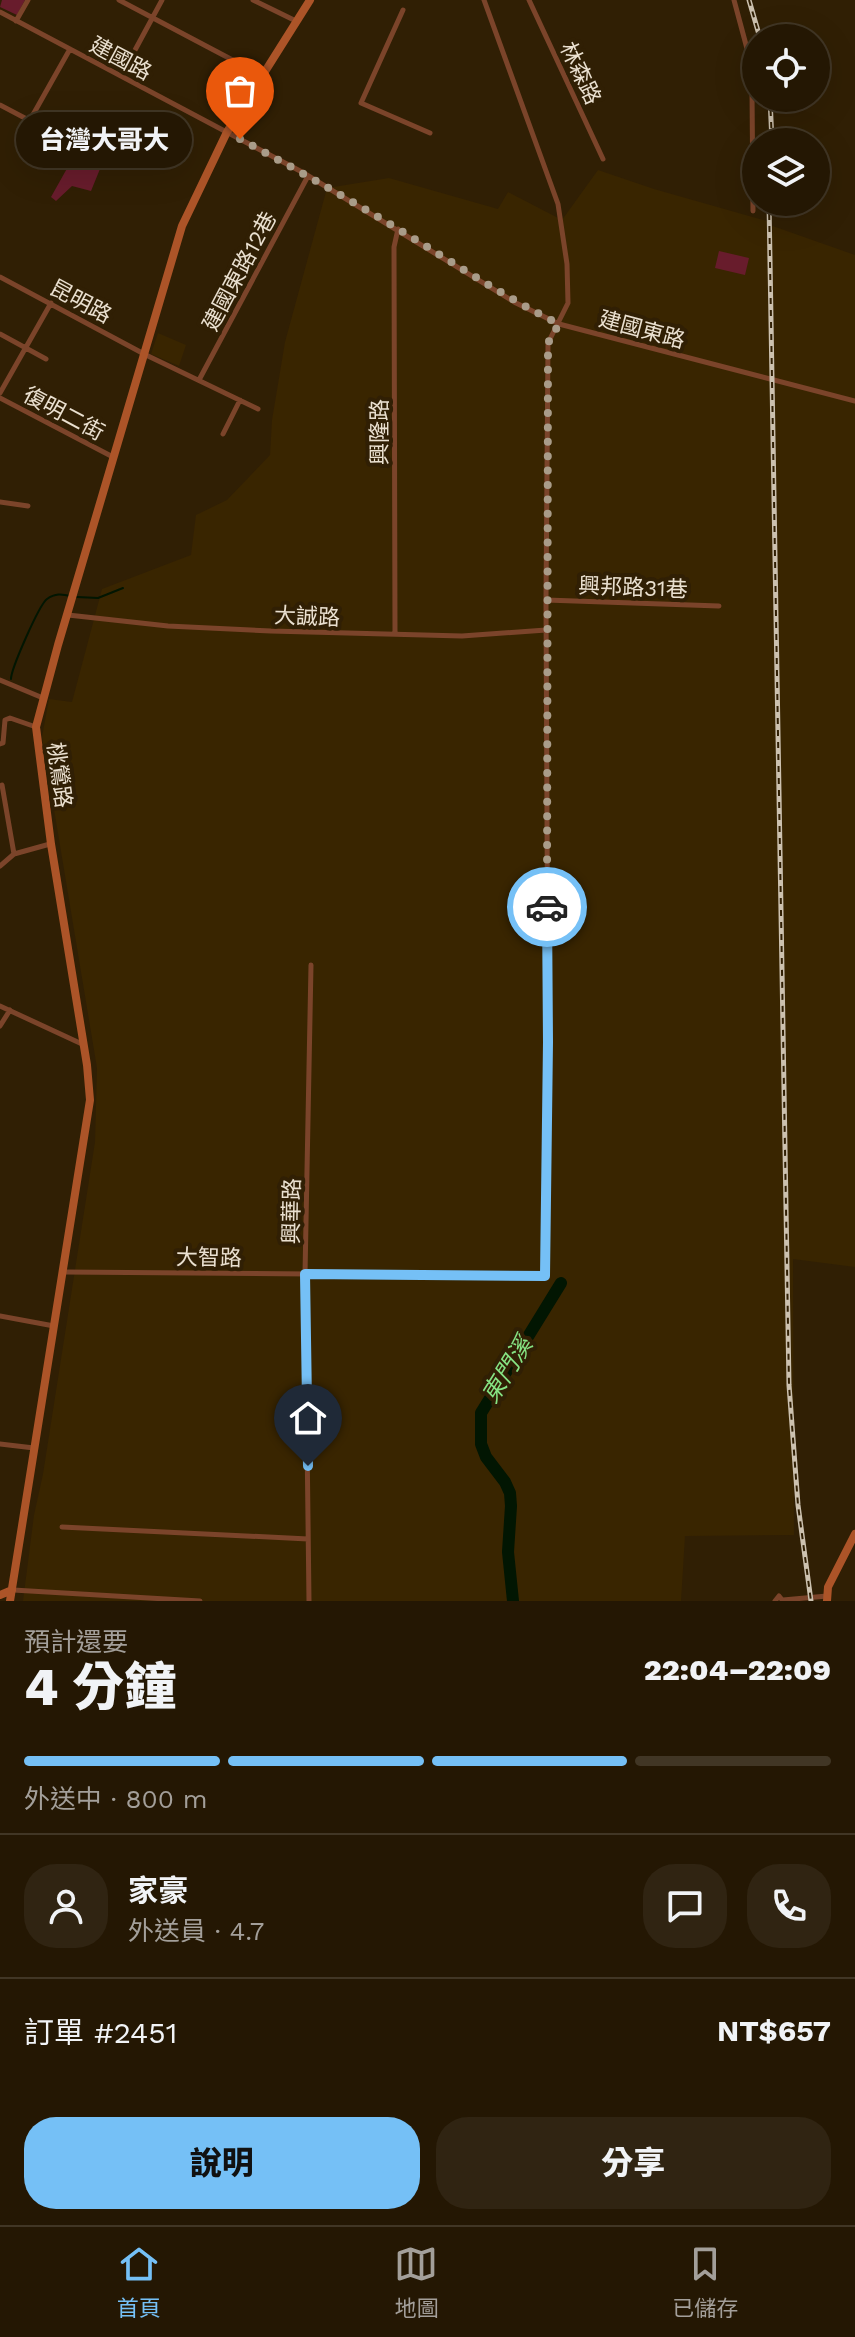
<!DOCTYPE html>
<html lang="zh-TW">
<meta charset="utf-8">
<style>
:root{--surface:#241703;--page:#302412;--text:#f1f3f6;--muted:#a39f9a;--line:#413625;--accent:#75c0f6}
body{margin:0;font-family:"Work Sans","Noto Sans TC",sans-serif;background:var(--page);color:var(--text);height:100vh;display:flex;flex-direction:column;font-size:30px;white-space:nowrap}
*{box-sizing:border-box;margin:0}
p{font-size:26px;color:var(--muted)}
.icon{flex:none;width:44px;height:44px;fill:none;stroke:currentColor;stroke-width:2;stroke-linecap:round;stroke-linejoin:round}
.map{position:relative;height:1601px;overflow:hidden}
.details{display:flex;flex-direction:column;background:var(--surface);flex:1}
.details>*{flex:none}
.tools{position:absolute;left:742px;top:24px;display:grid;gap:16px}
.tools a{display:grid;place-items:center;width:88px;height:88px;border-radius:50%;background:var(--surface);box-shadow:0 8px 32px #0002,0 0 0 2px var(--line);font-size:40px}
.pin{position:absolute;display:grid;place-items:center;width:68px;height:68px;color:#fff;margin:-82px -34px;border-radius:50% 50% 50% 0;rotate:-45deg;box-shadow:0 0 8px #0007}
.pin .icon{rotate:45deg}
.courier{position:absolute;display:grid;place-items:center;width:80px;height:80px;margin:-40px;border:6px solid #75c0f6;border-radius:50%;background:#fff;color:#222;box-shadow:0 2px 10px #0007}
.bubble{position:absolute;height:56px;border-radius:28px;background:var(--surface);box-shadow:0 8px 32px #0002,0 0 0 2px var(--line);font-size:26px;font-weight:800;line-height:56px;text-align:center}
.head em{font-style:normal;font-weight:800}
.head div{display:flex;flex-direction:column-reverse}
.head{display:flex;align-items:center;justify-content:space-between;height:136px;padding:0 24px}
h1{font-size:52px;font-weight:800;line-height:60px}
.bar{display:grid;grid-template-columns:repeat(4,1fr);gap:12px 8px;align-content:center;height:96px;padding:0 24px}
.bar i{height:10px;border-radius:6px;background:var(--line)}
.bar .selected{background:var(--accent)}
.bar p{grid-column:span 4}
.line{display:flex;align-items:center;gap:20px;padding:0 24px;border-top:2px solid var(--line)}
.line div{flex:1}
.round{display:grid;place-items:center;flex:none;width:84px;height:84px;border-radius:32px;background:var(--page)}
.primary-button{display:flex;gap:16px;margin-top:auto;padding:16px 24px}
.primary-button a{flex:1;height:92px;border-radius:32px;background:var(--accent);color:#111;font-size:32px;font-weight:800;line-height:92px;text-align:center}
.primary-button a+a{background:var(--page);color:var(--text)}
.dock{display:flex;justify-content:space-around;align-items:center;height:112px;border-top:2px solid var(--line);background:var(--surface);font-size:22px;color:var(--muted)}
.dock a{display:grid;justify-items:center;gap:4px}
.dock .selected{color:var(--accent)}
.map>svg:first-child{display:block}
.built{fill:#392500}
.green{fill:#681c2c}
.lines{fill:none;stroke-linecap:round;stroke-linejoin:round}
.stream{stroke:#021602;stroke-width:2}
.river{stroke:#021602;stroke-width:12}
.street{stroke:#7b442a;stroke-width:5}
.secondary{stroke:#ac5428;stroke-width:8}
.rail-casing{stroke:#ccc1af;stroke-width:5}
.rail{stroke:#301f04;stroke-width:2;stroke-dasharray:6;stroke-linecap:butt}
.done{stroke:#a99c89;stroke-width:8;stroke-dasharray:0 14.4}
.route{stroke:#75c0f6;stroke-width:10}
.labels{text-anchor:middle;stroke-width:8;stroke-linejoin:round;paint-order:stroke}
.street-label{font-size:22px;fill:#eae0d0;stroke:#301f04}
.water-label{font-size:24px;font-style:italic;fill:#86e383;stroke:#301f04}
</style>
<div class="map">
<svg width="855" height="1601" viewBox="0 0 855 1601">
<rect width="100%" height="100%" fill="#301f04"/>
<!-- built -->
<path class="built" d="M598,170L654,189L767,221V224L855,255V1267L793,1259L794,1535L685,1536L681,1601H23L34,1515L43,1474L95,1142L97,1068L42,737L49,699L72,702L102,589L191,555L196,515L227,500L270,455L272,420L285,342L327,188L389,178L498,209L508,192L562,220Z
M158,333L186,345L179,366L151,354Z"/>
<!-- green -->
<path class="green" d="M2,0H25L17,15L0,7Z
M80,154L102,164L91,191L72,186L56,201L51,197L74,156Z
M719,251L749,258L745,275L715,268Z"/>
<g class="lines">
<!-- stream -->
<path class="stream" d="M77,597L98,598L123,588
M11,679C11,669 39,605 47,599C55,593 62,594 71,596"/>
<!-- river -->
<path class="river" d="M513,1601L508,1552L511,1506L510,1493L505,1482L486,1457L481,1444V1413L561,1283"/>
<!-- street -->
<path class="street" d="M119,0L263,76
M253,0L296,21
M529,0L603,159
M734,0L749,56L752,91L753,211
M403,10L361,103L430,133
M0,12L302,172L516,303L559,324L855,401
M16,21L28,0
M121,76L162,0
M0,105L97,156L109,158
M30,120L70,49
M0,277L146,355L258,409
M0,334L46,359
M199,380L308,176
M0,393L51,303
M0,398L113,457
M223,434L240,400
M0,502L28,506
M546,600L719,606
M68,615L168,626L271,631L462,636L546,630
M395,634L394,247L398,229
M0,680L43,698
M0,744L3,743L5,720L10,718L36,727
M0,786L2,785L14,854
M0,866L14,854L50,844
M0,1006L82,1044
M0,1026L10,1010
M64,1272L545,1276L548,1042L546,600L548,343L568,303L567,264L558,204L484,0
M0,1316L54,1326
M0,1444L34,1448
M62,1527L308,1539
M13,1590L200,1601
M783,1600L827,1596
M309,1601L305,1274L311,965
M775,1601L779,1596L783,1601"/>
<!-- secondary -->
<path class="secondary" d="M0,1595L12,1590
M10,1601L90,1100L87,1065L51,844L36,727L58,645L182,226L227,132L310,0
M827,1601L828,1587L855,1534"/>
<!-- rail casing -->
<g class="rail-casing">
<path id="rail" d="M749,0L760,38
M770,98L772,142
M769,202L789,1385L798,1505L811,1601"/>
</g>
<!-- rail -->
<use href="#rail" class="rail"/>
</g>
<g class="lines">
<!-- done -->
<path class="done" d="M240,139C294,168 347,198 400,230C452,262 503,296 559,324L548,343L547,907"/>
<!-- route -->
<path class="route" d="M308,1466L305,1274L545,1276L548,1042L547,907"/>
</g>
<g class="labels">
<!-- street labels -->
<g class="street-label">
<text transform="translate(121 58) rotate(28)" y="8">建國路</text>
<text transform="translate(581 73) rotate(65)" y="8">林森路</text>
<text transform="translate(239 271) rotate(-62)" y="8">建國東路12巷</text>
<text transform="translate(81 301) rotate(28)" y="8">昆明路</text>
<text transform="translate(642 329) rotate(15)" y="8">建國東路</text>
<text transform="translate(64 413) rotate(28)" y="8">復明二街</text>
<text transform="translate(379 432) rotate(-90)" y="8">興隆路</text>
<text transform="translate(633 587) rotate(2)" y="8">興邦路31巷</text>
<text transform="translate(307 616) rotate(2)" y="8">大誠路</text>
<text transform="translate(60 775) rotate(82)" y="8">桃鶯路</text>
<text transform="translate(291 1211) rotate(-89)" y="8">興華路</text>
<text transform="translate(209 1257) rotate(1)" y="8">大智路</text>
</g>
<!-- water labels -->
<g class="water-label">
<text transform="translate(507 1370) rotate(-58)" y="8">東門溪</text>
</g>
</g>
</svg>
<div class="tools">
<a><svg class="icon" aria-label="locate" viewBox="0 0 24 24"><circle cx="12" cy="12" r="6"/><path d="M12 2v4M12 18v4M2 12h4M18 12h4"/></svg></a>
<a><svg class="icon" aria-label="layers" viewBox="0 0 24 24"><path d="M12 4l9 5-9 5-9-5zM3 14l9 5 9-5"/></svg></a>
</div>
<div class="pin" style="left:240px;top:139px;background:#ea580c"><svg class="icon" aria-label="bag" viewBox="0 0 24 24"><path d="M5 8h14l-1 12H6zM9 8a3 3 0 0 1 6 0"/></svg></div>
<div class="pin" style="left:308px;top:1466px;background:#1f2937"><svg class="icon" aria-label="home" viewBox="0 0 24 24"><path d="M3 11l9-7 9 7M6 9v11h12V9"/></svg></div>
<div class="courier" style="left:547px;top:907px"><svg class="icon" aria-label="car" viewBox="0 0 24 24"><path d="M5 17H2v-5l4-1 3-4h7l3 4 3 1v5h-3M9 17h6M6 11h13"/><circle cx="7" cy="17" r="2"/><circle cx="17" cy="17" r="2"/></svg></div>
<div class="bubble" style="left:16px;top:112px;width:176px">台灣大哥大</div>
</div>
<section class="details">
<div class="head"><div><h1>4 分鐘</h1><p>預計還要</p></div><em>22:04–22:09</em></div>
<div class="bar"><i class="selected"></i><i class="selected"></i><i class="selected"></i><i></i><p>外送中 · 800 m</p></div>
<div class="line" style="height:144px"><a class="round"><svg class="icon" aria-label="person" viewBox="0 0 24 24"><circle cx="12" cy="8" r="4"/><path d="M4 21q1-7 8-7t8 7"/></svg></a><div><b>家豪</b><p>外送員 · 4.7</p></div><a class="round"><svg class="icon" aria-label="chat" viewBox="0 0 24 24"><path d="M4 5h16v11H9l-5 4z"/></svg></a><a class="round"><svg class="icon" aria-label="phone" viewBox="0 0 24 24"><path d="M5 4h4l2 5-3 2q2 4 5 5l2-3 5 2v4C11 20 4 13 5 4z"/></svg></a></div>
<div class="line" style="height:104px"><div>訂單 #2451</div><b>NT$657</b></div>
<div class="primary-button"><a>說明</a><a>分享</a></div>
</section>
<nav class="dock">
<a class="selected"><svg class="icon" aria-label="home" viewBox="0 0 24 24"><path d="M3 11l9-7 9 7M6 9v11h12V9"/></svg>首頁</a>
<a><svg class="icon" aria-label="map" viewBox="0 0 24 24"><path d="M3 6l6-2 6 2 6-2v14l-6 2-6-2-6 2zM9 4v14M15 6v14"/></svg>地圖</a>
<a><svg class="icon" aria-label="saved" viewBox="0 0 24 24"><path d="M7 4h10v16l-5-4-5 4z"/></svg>已儲存</a>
</nav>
